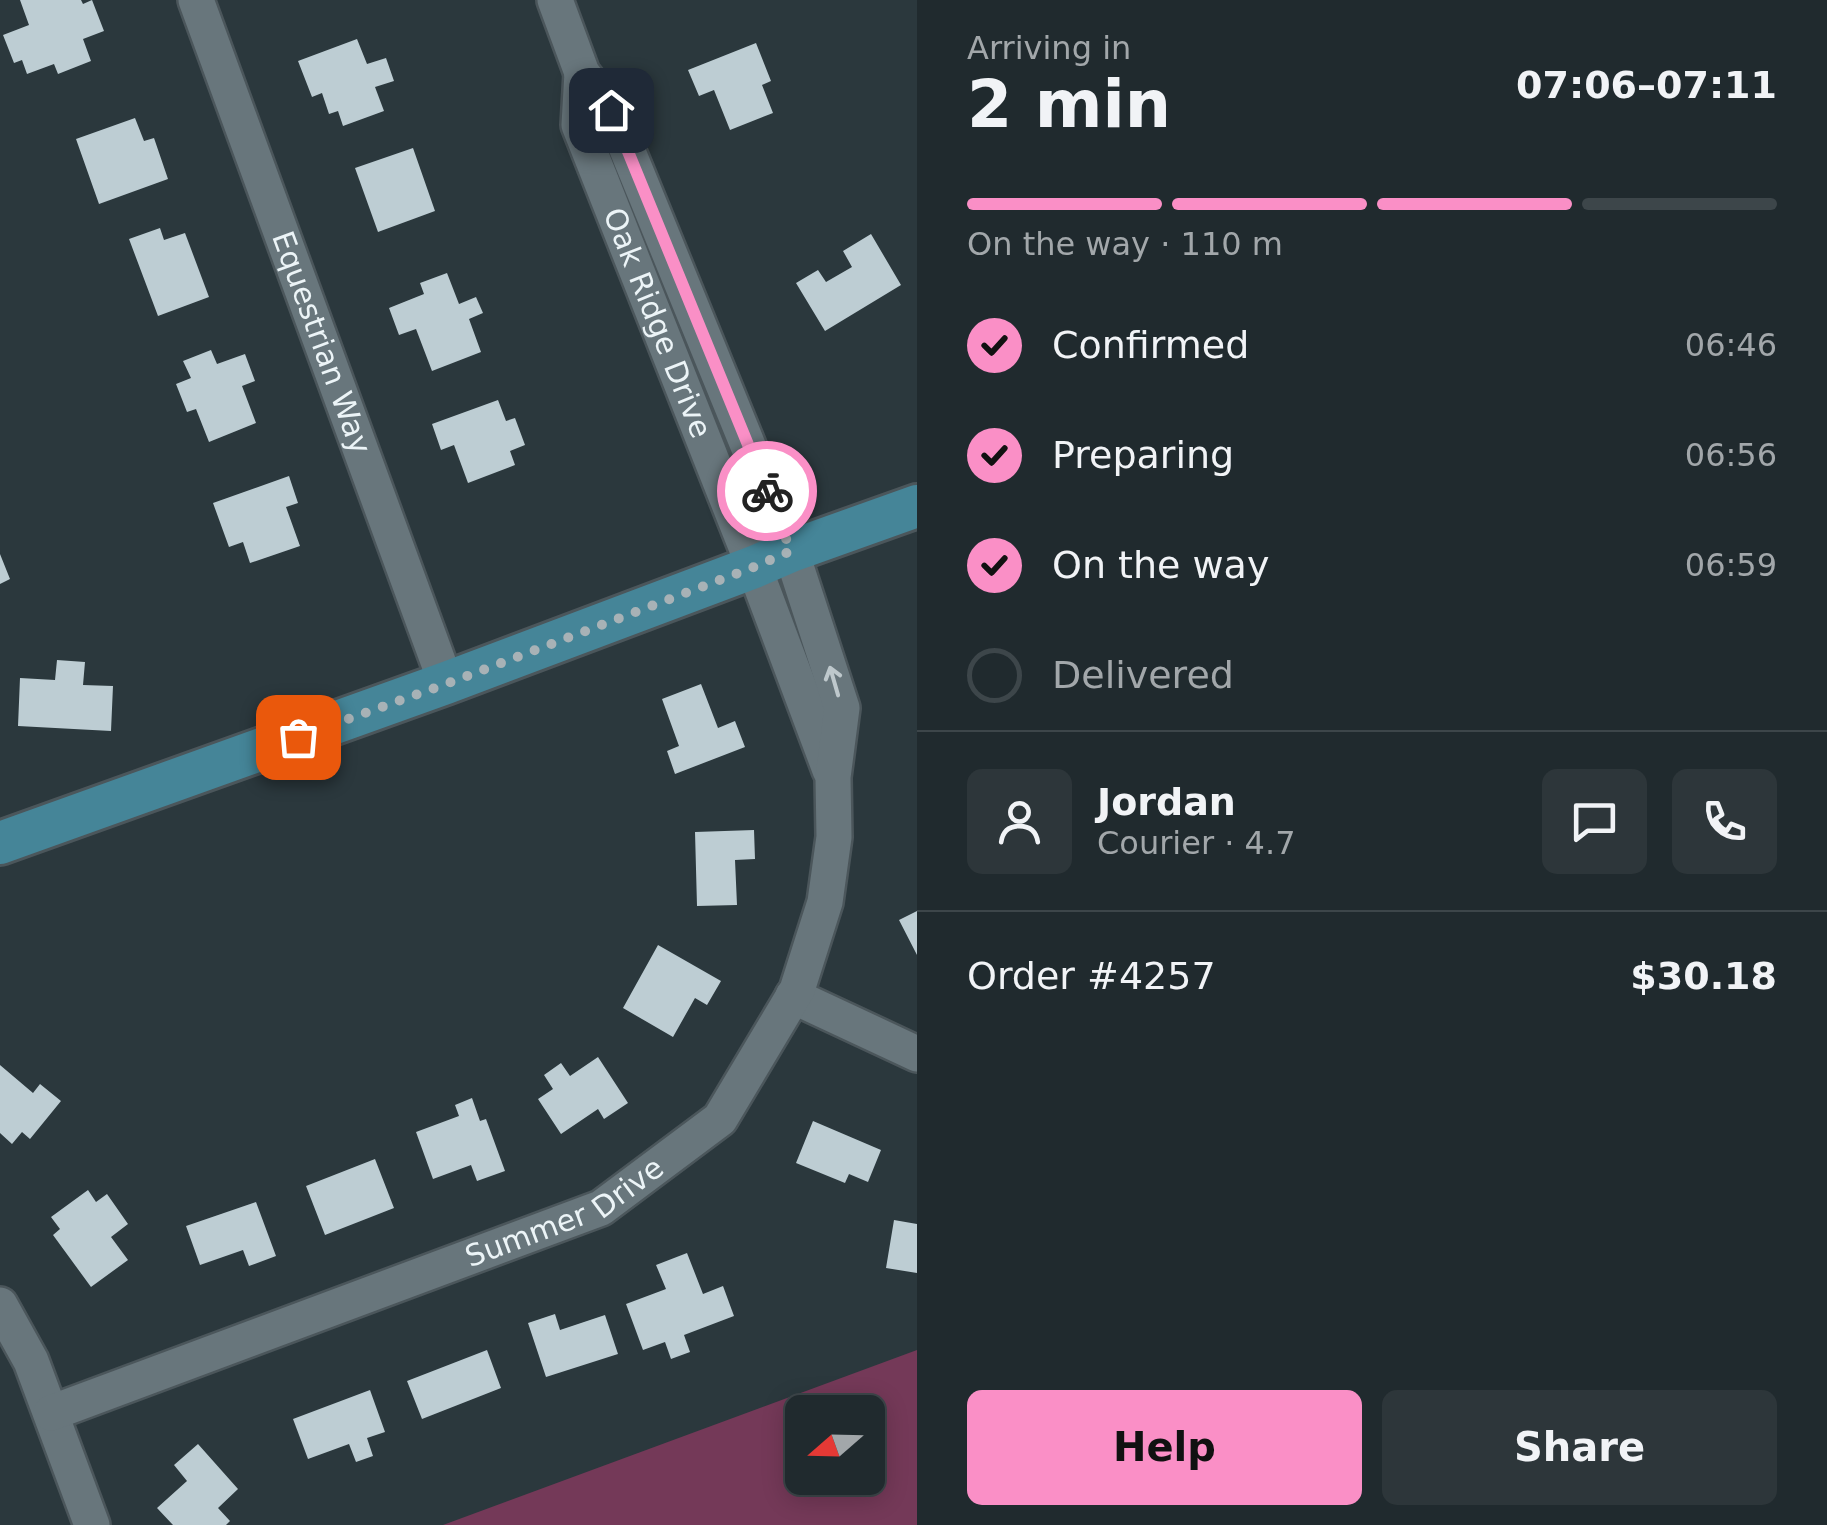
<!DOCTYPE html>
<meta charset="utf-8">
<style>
:root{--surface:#202a2e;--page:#2d363a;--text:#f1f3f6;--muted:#a2a7aa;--line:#3d464a;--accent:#fa8fc6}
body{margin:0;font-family:"DejaVu Sans",sans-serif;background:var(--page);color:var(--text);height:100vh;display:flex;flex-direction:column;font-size:38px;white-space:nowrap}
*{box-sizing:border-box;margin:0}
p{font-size:32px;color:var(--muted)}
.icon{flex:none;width:55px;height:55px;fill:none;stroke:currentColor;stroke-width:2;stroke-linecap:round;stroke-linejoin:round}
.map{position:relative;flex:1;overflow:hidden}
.drawer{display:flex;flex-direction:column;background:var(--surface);width:910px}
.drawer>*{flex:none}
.needle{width:65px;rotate:250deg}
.controls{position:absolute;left:785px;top:1395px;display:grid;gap:20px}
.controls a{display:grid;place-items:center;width:100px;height:100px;border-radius:15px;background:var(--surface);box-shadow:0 5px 25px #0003,0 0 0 2px var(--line);font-size:50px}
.pin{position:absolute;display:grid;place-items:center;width:85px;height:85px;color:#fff;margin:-42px;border-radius:20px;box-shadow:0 5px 15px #0006}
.courier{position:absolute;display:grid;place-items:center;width:100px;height:100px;margin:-50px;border:8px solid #fa8fc6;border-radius:50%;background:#fff;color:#222;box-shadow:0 2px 12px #0007}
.headline em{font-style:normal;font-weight:600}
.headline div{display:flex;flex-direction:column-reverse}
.headline{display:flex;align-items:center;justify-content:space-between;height:170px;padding:0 50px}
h1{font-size:65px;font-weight:600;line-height:75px}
.bar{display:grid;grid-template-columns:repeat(4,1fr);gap:15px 10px;align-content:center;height:120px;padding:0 50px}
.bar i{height:12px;border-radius:8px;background:var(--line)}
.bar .active{background:var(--accent)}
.bar p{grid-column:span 4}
.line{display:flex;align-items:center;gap:25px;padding:0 50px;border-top:2px solid var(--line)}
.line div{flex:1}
.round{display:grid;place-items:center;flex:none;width:105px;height:105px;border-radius:15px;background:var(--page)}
ol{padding:0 50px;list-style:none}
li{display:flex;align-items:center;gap:30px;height:110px}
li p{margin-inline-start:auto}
li .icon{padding:10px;border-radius:50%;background:var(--accent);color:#111;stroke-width:4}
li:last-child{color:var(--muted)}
li i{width:55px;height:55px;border:5px solid var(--line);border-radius:50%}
.cta{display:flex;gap:20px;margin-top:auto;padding:20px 50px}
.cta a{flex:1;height:115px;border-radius:15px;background:var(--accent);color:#111;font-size:40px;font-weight:600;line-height:115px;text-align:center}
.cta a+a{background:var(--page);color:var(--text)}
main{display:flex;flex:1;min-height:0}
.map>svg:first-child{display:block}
.green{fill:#743958;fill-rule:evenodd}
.building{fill:#bdcdd3}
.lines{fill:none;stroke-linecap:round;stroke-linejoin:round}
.minor-casing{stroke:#4b565b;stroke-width:40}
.major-casing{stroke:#4b565b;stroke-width:48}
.minor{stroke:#68767c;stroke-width:35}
.major{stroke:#458598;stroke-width:42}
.oneway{stroke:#bec8cc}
.done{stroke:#a8b2b6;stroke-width:10;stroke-dasharray:0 18}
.route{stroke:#fa8fc6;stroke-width:12}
.labels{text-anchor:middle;stroke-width:10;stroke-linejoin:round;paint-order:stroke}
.street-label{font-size:30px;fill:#ecf4f7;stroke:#181e20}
</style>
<main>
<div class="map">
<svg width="917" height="1525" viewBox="0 0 917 1525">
<rect width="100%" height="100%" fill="#2b383d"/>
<!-- green -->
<path class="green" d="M917,1350V1525H443ZM802,1412H868V1478H802Z"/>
<!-- building -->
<path class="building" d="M20,0H81L83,4L92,0L104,31L83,39L91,61L58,74L54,64L27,74L22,60L14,63L3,35L29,25Z
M357,39L367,64L386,58L394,81L375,87L384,111L343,126L338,111L329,114L322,93L312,97L298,61Z
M756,43L771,81L762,85L773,113L730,130L714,90L699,96L688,70Z
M135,118L144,141L154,138L168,179L99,204L76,139Z
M413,148L435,211L378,232L355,168Z
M160,228L164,240L185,233L209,297L158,316L129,239Z
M871,234L901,285L825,331L796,283L818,270L826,282L852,267L843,251Z
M447,273L459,304L476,297L483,313L469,319L481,352L432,371L416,329L399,335L389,308L424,294L420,283Z
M211,350L217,364L245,354L255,381L242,386L256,423L209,442L196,409L187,412L176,384L191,378L183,361Z
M498,400L506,421L515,418L525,445L510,451L515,465L468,483L454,445L441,450L432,424Z
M289,476L298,503L286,507L300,546L250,563L243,542L229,547L213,503Z
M0,554L10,579L0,584Z
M57,660L85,662L83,685L113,686L111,731L18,726L20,678L55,680Z
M701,684L718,728L735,721L745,747L675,774L667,751L679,746L662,699Z
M754,830L755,859L735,860L737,905L697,906L695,832Z
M917,911V955L899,920Z
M658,945L721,981L707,1005L695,998L673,1037L623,1008Z
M598,1057L628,1103L604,1119L598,1109L561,1134L538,1099L553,1089L544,1075L561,1063L570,1076Z
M0,1065L33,1093L40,1084L61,1101L30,1139L22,1132L12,1144L0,1133Z
M472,1098L480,1121L486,1119L505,1171L477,1181L471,1165L433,1179L416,1132L459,1116L455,1105Z
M813,1121L881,1150L868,1182L849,1174L845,1183L796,1163Z
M375,1159L394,1208L325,1235L306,1186Z
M88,1190L96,1202L107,1194L128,1224L111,1237L128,1260L91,1287L53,1235L60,1229L51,1217Z
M256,1202L276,1256L249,1266L243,1250L200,1265L186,1226Z
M894,1220L917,1224V1273L886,1268Z
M687,1253L703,1294L723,1286L734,1316L684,1335L690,1352L671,1359L665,1342L643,1350L626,1304L666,1289L656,1265Z
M555,1314L560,1330L605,1315L618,1354L546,1377L528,1323Z
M487,1350L501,1388L422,1419L407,1381Z
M370,1390L385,1432L367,1438L373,1456L356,1462L349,1444L308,1459L293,1419Z
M198,1444L238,1489L218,1508L230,1521L226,1525H173L157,1508L187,1481L174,1465Z"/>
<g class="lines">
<!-- minor casing -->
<g class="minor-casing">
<g id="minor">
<path id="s1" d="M196,0L446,683"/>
<path id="s2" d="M582,73L579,125L754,567L830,770"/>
<path d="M793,996L917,1054"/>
<path d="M0,1305L31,1361L92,1525"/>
<path id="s3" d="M51,1413L601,1208L720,1119L797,990L825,902L834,837L833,777L842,708L791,551L611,110L582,73L555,0"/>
</g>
</g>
<!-- major casing -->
<g class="major-casing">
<path id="major" d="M0,843L446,683L754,567L791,551L917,506"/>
</g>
<!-- minor -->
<use href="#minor" class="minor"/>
<!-- major -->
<use href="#major" class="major"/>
</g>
<!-- one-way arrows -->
<defs><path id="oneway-shaft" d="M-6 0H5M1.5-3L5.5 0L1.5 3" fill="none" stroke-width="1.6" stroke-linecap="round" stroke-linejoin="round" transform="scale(2.5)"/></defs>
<use class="oneway" href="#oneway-shaft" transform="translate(834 681) rotate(-106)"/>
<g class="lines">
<!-- done -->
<path class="done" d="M298,737L446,684L754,567L791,551L767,491"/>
<!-- route -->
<path class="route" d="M611,110L767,491"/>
</g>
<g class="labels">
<!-- street labels -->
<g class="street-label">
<text dy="10" stroke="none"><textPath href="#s2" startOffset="265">Oak Ridge Drive</textPath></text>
<text dy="10" stroke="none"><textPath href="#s1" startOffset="365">Equestrian Way</textPath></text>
<text dy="10" stroke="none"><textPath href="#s3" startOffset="552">Summer Drive</textPath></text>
</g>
</g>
</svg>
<div class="controls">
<a><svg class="needle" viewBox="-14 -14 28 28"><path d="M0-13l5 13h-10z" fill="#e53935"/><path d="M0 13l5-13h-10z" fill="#a2a7aa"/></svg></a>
</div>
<div class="pin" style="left:298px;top:737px;background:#ea580c"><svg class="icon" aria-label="bag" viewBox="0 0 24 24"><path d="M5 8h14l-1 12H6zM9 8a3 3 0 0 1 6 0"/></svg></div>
<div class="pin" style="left:611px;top:110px;background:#1f2937"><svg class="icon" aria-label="home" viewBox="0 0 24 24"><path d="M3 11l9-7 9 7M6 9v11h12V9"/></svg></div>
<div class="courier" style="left:767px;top:491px"><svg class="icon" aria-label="bike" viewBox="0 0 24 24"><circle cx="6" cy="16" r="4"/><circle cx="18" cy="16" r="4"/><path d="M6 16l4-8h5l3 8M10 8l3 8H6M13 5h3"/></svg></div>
</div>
<section class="drawer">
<div class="headline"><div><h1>2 min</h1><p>Arriving in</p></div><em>07:06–07:11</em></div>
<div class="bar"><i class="active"></i><i class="active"></i><i class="active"></i><i></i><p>On the way · 110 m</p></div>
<ol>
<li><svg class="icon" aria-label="check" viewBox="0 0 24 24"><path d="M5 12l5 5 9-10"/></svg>Confirmed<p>06:46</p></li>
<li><svg class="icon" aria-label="check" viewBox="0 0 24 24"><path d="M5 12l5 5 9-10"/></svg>Preparing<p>06:56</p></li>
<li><svg class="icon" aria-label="check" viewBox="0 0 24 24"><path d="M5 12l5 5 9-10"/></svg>On the way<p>06:59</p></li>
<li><i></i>Delivered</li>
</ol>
<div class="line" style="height:180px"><a class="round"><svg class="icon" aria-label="person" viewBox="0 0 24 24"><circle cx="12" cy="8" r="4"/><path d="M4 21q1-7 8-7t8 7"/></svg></a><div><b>Jordan</b><p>Courier · 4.7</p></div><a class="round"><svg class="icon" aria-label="chat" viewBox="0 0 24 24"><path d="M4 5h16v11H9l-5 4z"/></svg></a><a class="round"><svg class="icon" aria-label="phone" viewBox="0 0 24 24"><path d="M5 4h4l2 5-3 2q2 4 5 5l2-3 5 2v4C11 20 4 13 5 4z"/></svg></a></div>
<div class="line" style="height:130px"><div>Order #4257</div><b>$30.18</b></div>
<div class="cta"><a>Help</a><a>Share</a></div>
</section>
</main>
